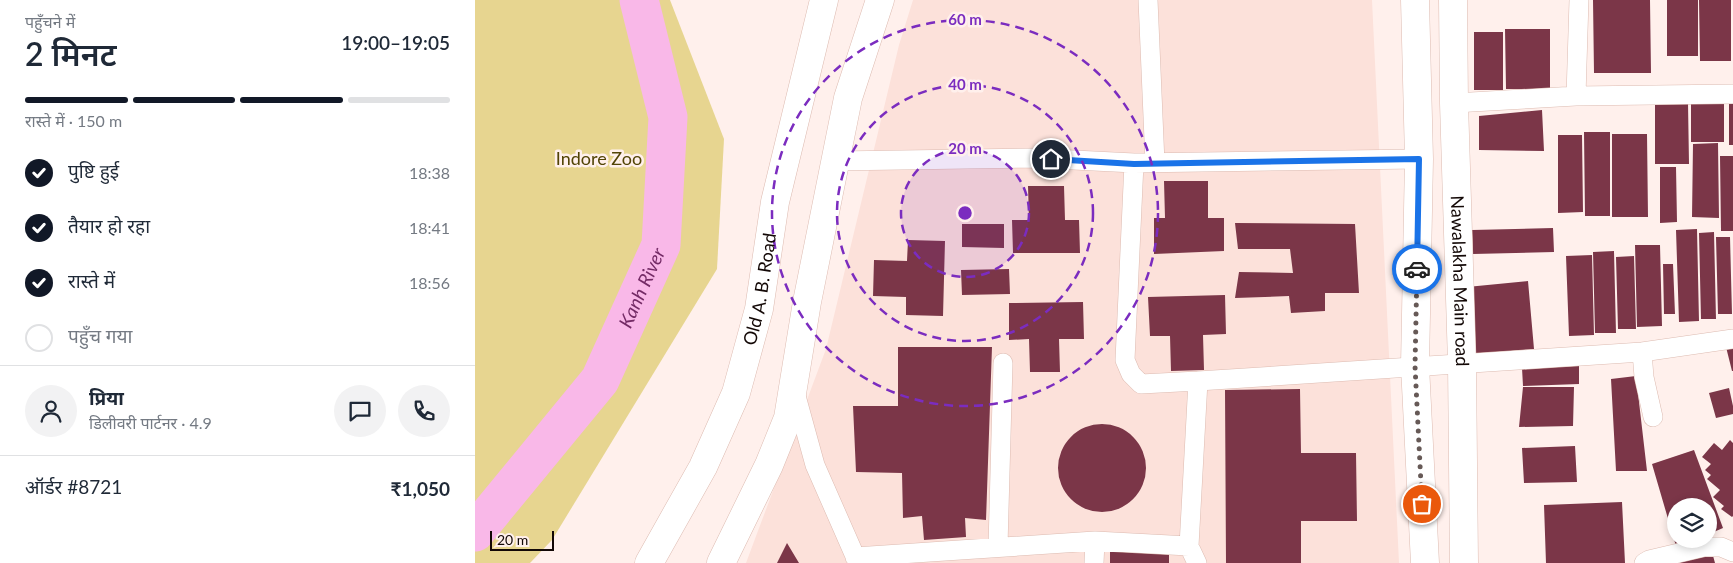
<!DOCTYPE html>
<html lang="hi">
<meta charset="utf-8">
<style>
:root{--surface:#fff;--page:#f2f2f3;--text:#1f2937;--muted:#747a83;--line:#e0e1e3;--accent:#111827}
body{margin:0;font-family:Lato,"Noto Sans Devanagari",sans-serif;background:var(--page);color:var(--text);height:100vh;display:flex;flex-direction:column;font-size:19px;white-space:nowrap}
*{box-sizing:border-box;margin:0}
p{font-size:16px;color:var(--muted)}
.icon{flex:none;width:28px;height:28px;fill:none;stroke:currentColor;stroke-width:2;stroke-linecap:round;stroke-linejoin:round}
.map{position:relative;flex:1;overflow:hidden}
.details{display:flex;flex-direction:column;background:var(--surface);width:475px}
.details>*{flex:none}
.buttons{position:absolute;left:1192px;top:498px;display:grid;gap:10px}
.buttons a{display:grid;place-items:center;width:50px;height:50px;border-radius:50%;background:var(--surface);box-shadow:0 2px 8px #0003;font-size:25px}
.scale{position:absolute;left:15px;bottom:12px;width:64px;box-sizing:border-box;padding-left:5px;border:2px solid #130806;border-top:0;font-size:14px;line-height:18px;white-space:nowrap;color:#130806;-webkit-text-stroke:4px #fff0ec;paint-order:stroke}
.pin{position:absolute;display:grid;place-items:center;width:42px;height:42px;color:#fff;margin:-21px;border:2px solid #fff;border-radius:50%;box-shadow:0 1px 5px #0007}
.courier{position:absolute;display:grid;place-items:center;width:50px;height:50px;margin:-25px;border:4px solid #1a73e8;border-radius:50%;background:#fff;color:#222;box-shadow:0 1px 6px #0007}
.headline em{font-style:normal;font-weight:600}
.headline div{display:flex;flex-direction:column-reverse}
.headline{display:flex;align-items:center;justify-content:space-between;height:85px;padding:0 25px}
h1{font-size:32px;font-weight:600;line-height:38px}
.bar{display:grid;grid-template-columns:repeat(4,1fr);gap:8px 5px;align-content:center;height:60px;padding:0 25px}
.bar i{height:6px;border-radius:4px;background:var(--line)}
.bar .on{background:var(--accent)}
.bar p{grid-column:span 4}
.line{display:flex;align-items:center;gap:12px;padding:0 25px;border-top:1px solid var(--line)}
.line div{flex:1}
.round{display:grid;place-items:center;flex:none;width:52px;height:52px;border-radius:26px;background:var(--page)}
ol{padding:0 25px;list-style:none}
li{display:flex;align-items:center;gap:15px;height:55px}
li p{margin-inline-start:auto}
li .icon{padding:5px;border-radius:50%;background:var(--accent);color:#fff;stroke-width:4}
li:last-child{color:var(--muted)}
li i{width:28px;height:28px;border:2px solid var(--line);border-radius:50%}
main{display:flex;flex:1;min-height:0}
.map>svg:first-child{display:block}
.built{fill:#fce1da}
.green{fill:#e7d590}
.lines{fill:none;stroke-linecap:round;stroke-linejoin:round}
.river{stroke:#f9b8e8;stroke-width:39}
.building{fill:#7b3648}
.street-casing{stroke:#ddbbb1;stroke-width:20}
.secondary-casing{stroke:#ddbbb1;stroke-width:29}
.street{stroke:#fff;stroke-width:19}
.secondary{stroke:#fff;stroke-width:28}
.done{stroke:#665956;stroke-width:5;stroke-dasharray:0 9}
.route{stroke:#1a73e8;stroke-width:6}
.ring{fill:none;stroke:#7b2cbf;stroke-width:2.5;stroke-dasharray:9 6}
.labels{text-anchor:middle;stroke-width:5;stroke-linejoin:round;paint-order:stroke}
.park-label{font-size:18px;fill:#524406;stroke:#fff0ec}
.street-label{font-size:18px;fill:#130806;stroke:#fff0ec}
.water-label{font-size:19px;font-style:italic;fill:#742b66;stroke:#fff0ec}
.centre{fill:#7b2cbf;stroke:#fff0ec;stroke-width:2.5}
.ring-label{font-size:15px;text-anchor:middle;font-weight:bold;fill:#7b2cbf;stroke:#fff0ec;stroke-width:5;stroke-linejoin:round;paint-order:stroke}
</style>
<main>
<section class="details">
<div class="headline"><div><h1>2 मिनट</h1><p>पहुँचने में</p></div><em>19:00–19:05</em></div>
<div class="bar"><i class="on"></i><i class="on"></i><i class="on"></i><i></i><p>रास्ते में · 150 m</p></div>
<ol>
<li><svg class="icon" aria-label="check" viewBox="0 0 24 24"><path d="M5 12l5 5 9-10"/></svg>पुष्टि हुई<p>18:38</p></li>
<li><svg class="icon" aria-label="check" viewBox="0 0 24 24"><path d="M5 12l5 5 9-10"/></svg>तैयार हो रहा<p>18:41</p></li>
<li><svg class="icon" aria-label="check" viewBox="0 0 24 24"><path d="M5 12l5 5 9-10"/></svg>रास्ते में<p>18:56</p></li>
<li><i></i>पहुँच गया</li>
</ol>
<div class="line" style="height:90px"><a class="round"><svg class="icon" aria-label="person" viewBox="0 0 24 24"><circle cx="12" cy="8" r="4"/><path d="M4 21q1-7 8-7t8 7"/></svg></a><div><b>प्रिया</b><p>डिलीवरी पार्टनर · 4.9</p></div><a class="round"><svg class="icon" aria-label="chat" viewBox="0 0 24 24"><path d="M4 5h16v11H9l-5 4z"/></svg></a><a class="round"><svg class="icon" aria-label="phone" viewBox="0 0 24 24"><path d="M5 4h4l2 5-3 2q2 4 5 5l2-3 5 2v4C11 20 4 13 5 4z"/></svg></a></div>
<div class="line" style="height:65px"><div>ऑर्डर #8721</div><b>₹1,050</b></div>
</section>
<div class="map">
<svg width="1258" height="563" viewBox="0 0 1258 563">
<rect width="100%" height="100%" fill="#fff0ec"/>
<!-- built -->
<path class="built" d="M438,0H897L924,563H271L351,349L424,45Z"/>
<!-- green -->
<path class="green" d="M0,0H195L249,139L242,269L77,540L55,563H0Z"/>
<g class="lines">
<!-- river -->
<path class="river" id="s1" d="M0,532L125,380L186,245L193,117L164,0"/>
</g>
<!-- building -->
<path class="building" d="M1118,0H1175L1176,73H1119Z
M1192,0H1223V56H1192Z
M1224,0H1256V61H1225Z
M1030,29H1075V89H1031Z
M999,32H1028V90H999Z
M1216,99H1249V142H1216Z
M1180,103H1213L1214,164H1180Z
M1254,104H1258V145H1254Z
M1067,110L1069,151L1004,150V116Z
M1109,132H1135V216H1110Z
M1137,134H1172L1173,217H1137Z
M1083,135H1107L1108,212L1083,213Z
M1243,143L1244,218L1217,217L1218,144Z
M1245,156H1258V231H1246Z
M1185,167H1201L1202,222L1185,223Z
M689,181H733V218H749V251L679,254V218H690Z
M553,186H589L590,220H604L605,253H538L537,220H554Z
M760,223L880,224L884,293H850V311L816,313L814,296L760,298L764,272L818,273L815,249H763Z
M487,224H529V248L487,247Z
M1078,228L1079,252L998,254L997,230Z
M1222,229L1224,321L1204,322L1201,230Z
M1239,232L1241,319H1226L1224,233Z
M1241,237H1255L1257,314H1243Z
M433,240L470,241L468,316L431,315V297L398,296L399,260L432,261Z
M1160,245H1185L1187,326L1162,327Z
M1139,251L1141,333H1120L1118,252Z
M1117,255L1119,335L1094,336L1091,256Z
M1159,256L1161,329H1143L1141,257Z
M1188,264H1198L1200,314H1189Z
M534,269L535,294L487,295L486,270Z
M1053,281L1059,349L999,354L992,287Z
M750,295L751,334L728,335L729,370L696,371L695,336H675L673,297Z
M608,302L609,339H584L585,372H555L554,339L534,340V303Z
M1258,345V371H1257L1251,347Z
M423,347H517L511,520L490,518L491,537L449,540L447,516L428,518L427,473L381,472L378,406H423Z
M1104,366V384L1048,386L1047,368Z
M1161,376L1172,471H1141L1136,379Z
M1048,387H1099L1098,426L1044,427Z
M1254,388L1258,406V414L1241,418L1234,393Z
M825,389L826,453H881L882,521H826V563H751L750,390Z
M583 468a44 44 0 1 1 88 0a44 44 0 1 1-88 0Z
M1255,440L1258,443V516L1257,517L1246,509L1249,506L1238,497L1245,490L1232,479L1236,475L1230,470L1236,464L1227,457L1239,443L1247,450Z
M1100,446L1102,482L1049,483L1047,448Z
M1219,450L1248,528L1234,534V506H1201V539H1219L1201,546L1177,464Z
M1147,502L1150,563H1071L1069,505Z
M312,543L324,563H302Z
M635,550H694V563H635Z
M1237,552L1240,563H1199Z"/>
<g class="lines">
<!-- street casing -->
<g class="street-casing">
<path id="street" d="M673,0L680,163
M1101,96L1104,0
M979,103L1101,96L1258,94
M360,161L559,158L659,163L650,360L656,374L666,384L723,381
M659,163L944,159
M1167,352L1169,377L1178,417
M321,396L340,465L383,563
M523,546L528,363
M380,557L620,541L714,546
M619,563L620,541
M722,563L714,546L723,381L1167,352L1258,339
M1169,563L1174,560L1229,547H1246L1258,552"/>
</g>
<!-- secondary casing -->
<g class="secondary-casing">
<g id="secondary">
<path d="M940,0L944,159L940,366L950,563"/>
<path id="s2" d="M978,0L979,103L987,363L989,563"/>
<path id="s3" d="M174,563L228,467L261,393L284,309L300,202L349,0"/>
<path d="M246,563L294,465L313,418L332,302L373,98L405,0"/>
</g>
</g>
<!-- street -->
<use href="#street" class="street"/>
<!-- secondary -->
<use href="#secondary" class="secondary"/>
</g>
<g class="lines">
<!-- done -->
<path class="done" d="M942,269L940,366L947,504"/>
<!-- route -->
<path class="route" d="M576,159L659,164L944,159L942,269"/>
</g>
<!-- distance rings -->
<circle cx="490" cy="213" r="64" fill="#7b2cbf" fill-opacity=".12"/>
<g class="ring">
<circle cx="490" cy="213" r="64"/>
<circle cx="490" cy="213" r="128"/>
<circle cx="490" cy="213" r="193"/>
</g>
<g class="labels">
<!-- park labels -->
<g class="park-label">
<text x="124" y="165">Indore Zoo</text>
</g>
<!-- street labels -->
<g class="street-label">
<text dy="6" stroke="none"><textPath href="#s2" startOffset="281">Nawalakha Main road</textPath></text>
<text dy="6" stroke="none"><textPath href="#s3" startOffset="298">Old A. B. Road</textPath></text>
</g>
<!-- water labels -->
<g class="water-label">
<text dy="7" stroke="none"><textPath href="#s1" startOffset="298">Kanh River</textPath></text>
</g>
</g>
<circle cx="490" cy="213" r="8" class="centre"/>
<g class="ring-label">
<text x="490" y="25">60 m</text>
<text x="490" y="90">40 m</text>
<text x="490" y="154">20 m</text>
</g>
</svg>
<div class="buttons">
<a><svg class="icon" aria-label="layers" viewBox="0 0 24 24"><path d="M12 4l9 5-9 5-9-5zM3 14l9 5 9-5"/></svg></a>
</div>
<div class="scale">20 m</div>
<div class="pin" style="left:947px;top:504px;background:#ea580c"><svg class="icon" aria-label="bag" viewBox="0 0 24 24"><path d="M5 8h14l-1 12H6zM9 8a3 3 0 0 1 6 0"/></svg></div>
<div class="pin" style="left:576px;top:159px;background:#1f2937"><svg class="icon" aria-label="home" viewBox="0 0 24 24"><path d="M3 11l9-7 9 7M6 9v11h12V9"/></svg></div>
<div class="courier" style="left:942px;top:269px"><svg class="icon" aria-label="car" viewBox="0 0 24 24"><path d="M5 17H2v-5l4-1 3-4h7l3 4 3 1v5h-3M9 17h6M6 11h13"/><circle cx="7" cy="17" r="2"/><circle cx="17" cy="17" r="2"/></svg></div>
</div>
</main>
